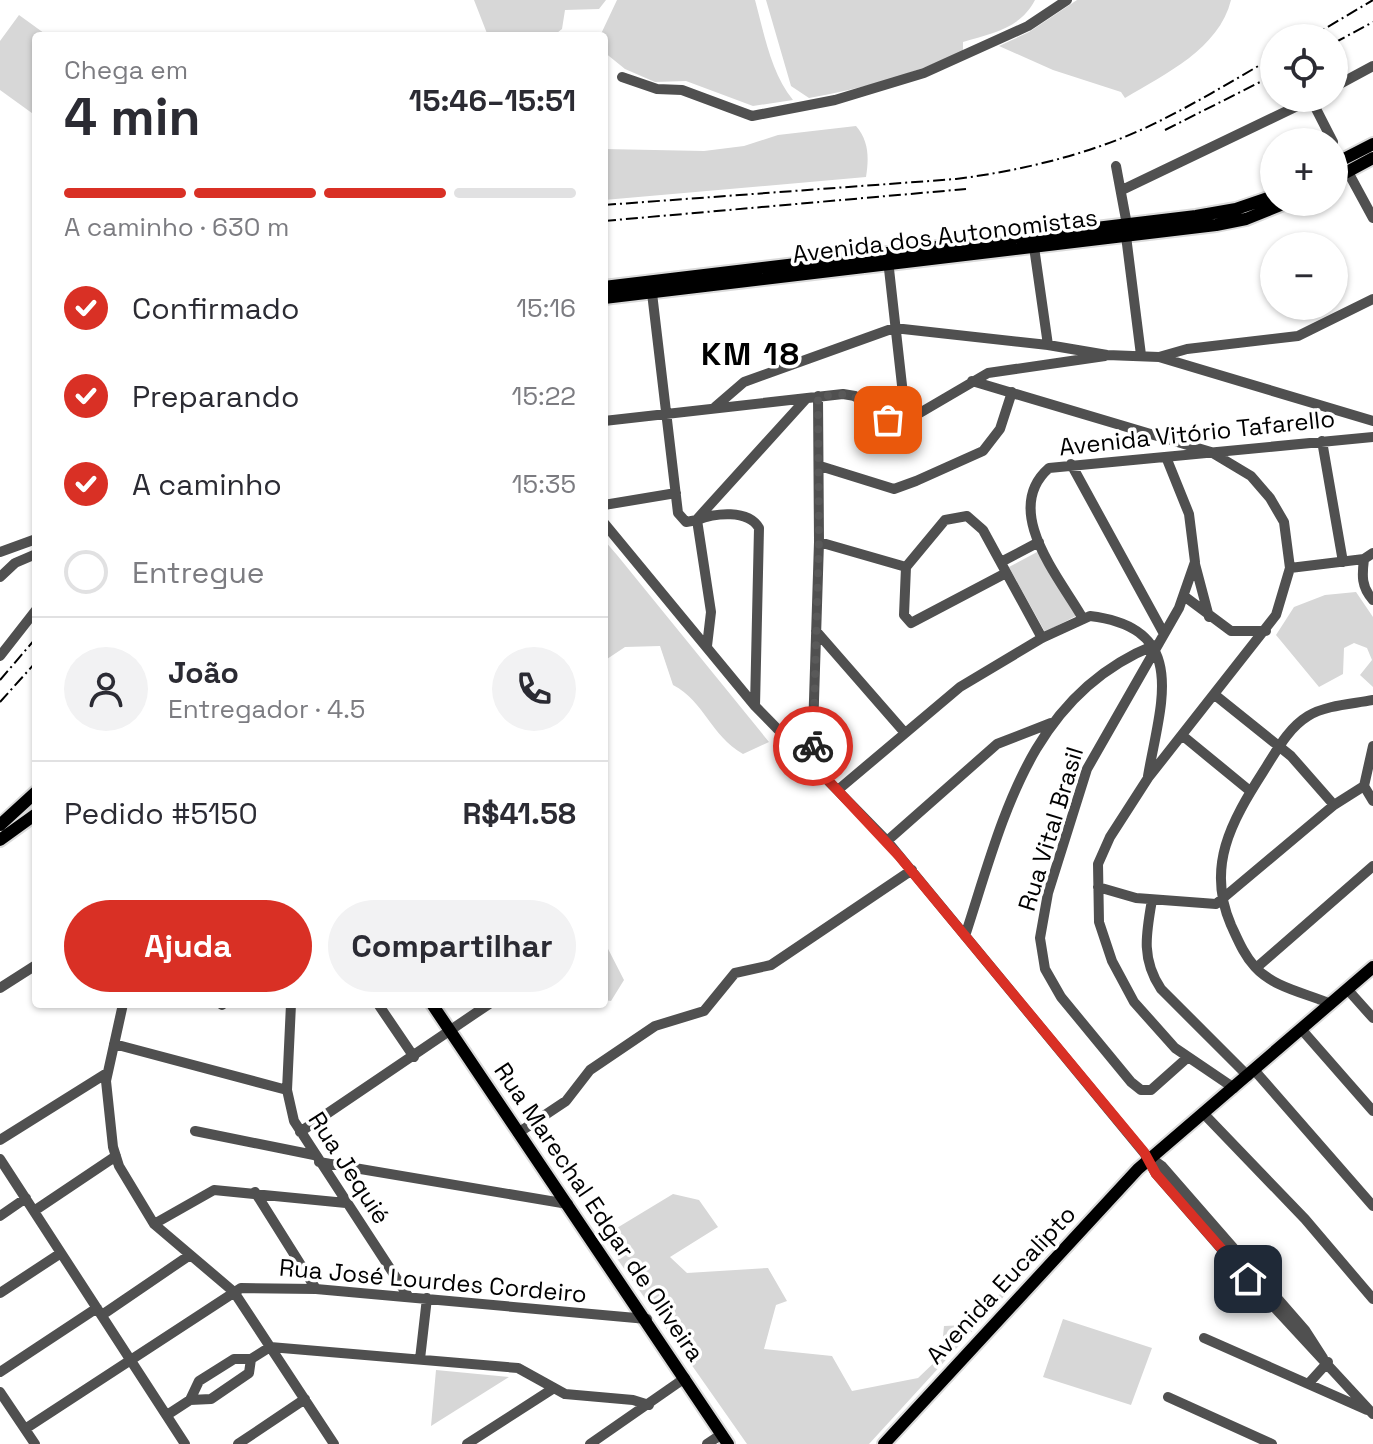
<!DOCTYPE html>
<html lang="pt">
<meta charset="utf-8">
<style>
:root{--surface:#fff;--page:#f2f2f3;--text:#2b2b33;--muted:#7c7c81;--line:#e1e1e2;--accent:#d93025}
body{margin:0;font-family:"Space Grotesk",sans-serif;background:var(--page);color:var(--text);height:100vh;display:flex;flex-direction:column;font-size:30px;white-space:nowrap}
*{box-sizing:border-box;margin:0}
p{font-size:26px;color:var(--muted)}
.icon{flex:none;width:44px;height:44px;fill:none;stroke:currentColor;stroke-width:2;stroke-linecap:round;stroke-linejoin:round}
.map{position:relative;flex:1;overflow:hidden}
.drawer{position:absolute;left:32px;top:32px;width:576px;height:976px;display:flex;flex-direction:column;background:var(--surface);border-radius:8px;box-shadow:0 2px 6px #0004}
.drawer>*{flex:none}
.tools{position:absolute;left:1260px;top:24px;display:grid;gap:16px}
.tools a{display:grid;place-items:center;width:88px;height:88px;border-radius:50%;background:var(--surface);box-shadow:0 2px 6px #0004;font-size:40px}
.pin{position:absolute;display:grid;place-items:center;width:68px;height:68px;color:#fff;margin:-34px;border-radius:16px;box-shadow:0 4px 12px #0006}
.courier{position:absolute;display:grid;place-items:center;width:80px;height:80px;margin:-40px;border:6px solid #d93025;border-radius:50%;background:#fff;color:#222;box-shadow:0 2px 10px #0007}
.headline em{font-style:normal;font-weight:800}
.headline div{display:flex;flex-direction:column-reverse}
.headline{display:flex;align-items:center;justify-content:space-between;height:136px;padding:0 32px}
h1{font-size:52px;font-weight:800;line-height:60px}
.bar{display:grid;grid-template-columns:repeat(4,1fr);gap:12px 8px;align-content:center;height:96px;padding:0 32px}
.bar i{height:10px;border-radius:6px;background:var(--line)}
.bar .on{background:var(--accent)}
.bar p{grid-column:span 4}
.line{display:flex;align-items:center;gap:20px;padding:0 32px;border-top:2px solid var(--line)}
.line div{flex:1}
.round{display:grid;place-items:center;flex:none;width:84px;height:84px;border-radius:42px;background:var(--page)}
ol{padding:0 32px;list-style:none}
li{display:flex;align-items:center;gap:24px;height:88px}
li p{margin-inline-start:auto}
li .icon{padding:8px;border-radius:50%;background:var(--accent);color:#fff;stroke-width:4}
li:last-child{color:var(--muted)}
li i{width:44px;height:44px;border:4px solid var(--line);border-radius:50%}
.button{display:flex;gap:16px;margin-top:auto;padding:16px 32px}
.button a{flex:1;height:92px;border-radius:48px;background:var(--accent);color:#fff;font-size:32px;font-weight:800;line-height:92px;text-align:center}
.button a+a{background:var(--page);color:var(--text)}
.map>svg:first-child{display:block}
.green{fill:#d7d7d7}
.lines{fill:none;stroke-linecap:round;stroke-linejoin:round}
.major-casing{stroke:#dbdbdb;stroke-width:16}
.minor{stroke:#505050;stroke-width:10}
.major{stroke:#000;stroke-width:12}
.rail{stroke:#000;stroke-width:2;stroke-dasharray:12 4 2 4;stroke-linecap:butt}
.done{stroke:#595959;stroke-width:8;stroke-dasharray:0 14.4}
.route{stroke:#d93025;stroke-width:10}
.labels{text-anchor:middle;stroke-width:7;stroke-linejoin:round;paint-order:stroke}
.street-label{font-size:24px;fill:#000;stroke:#fff}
.district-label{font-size:32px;font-weight:bold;letter-spacing:2px;fill:#000;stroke:#fff}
</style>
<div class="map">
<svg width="1373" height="1444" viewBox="0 0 1373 1444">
<rect width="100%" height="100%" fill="#fff"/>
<!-- green -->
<path class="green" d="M474,0H606L599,9L565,10L562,29L553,36H488Z
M617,0H755C764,33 771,73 793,100L753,106L686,81L655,82L625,69L604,52V36H600Z
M766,0H1035C1020,29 992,33 963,42V51C915,74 862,89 809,98L791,86Z
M1077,0H1231C1219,49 1165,74 1125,98L1121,92L1053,70L999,46L1029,32Z
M19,15L48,36H36V116L0,90V41Z
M856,126C869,141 869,158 866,177L604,200V149L704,151L744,146L778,135Z
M604,540L617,555L769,742L743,754C710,735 705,702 673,685L660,646L625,647L604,661Z
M1039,551L1076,616L1045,632L1009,567Z
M1356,592L1373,617V687L1360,675L1372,660L1367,648L1354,643L1344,648L1343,674L1319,687L1276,635L1294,607L1325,595Z
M604,941L624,980L611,1001L604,1000Z
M673,1194L699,1200L718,1227L670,1257L687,1273L768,1268L787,1301L776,1305L764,1349L832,1356L852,1391L918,1378L941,1356L944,1326L966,1325L998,1295L1008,1292L869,1444H747L602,1237Z
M1063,1319L1152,1348L1131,1405L1043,1377Z
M436,1370L509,1377L431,1426Z"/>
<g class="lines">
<!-- major casing -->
<g class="major-casing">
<path id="major" d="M1334,164L1373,144
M1334,179L1373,158
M604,287L1196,216L1236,209L1274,196
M604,298L1216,225L1246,219L1288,202
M0,825L36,792
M0,840L36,814
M432,1004L728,1444
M884,1444L1138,1169L1373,967"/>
</g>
<!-- minor -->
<path class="minor" d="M622,77L657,89L682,90L752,116L835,100L924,73L1028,26L1067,0
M1334,87L1373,66
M1311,99L1333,142
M1116,166L1127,225
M1348,172L1373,218
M1122,190L1314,98
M1126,236L1141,355
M1034,247L1048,345
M888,260L906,421
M652,293L678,513L686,522L697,520L711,612L707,646
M1159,357L1187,349L1298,336L1373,299
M972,381L1211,452L1251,476L1270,498L1284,522L1290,568L1276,615L1148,778L1110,837L1098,864L1099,922L1112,961L1134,1002L1175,1048L1234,1088
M715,407L744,382L894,328L1048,345L1107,355L1159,357L1373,421
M604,421L843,394L855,396L888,420L906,421L988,373L1105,356
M1322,441L1343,562
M1166,457L1189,514L1195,562L1179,608L1087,769L1048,893L1040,938L1045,969L1061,997L1131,1082L1141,1090H1151L1187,1058
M1071,464L1163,632
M820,466L894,489L916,481L983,451L1000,429L1012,392
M604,505L676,493
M698,518L806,399
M697,520C715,513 748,509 759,528L755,706
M604,523L755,706L887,841L1145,1154L1162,1166L1305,1330L1323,1358
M819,542L906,567
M0,552L36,539
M1373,553L1364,559C1362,575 1361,587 1373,600
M1001,562L1039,542
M1195,564L1209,617
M906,567L945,520L967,516L983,530L1042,638
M906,567L904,615L911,623L1006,573
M1290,568L1364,559
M0,577L15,563L36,554
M1184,596L1231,631H1266
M1082,617C1059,577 1001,510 1049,468L1373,437
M816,631L905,733
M0,656L36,610
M1215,695L1291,756L1334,805
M1183,736L1250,791
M812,763L819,542L818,396
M1364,786L1373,746
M1364,786L1373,801
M839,789L960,687L1042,638L1090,616C1191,628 1160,705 1148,776
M887,841L997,744L1051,723
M1098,887L1136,898L1216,904L1334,805L1364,786
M1152,900C1146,934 1141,959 1161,989L1248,1076
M965,936C1003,820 1029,695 1155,645
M1256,968L1373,866
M0,988L36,965
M1348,990L1373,1018
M123,1004L106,1081L113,1147L119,1166L154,1224L234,1292L334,1444
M291,1004L287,1090L294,1121L408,1296
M378,1004L414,1057
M1331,1004C1306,993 1274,988 1255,967C1244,955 1238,940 1231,925C1206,867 1231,822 1263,772C1276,752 1287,729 1308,716C1326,705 1353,704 1373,700
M222,1005V1004
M1302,1030L1373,1111
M114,1044L287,1090
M1255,1071L1373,1206
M1204,1114L1305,1219L1373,1299
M195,1131L314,1155
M300,1132L489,1004
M518,1133L566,1101L590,1070L655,1026L704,1011L735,973L771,965L912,870
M0,1140L107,1073
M1146,1156L1156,1174L1237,1267L1373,1414
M0,1159L185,1444
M319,1162L568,1204
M255,1192L316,1289
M34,1211L116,1156
M0,1216L26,1198
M154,1224L214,1190L346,1203
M0,1293L61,1253
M102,1315L190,1255
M1204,1338L1367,1410
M420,1359L427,1298
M0,1372L97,1308
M1309,1383L1328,1362
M0,1392L35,1444
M1168,1397L1272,1444
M190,1400L199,1381L234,1359H251L270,1347L518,1368L565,1394L633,1400L649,1405
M167,1415L190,1400L211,1399L249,1373L251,1359
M25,1429L241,1288L316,1289L647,1319
M238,1444L305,1399
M467,1444L554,1388
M590,1444L685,1378
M707,1444L722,1434"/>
<!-- major -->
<use href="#major" class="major"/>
<!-- rail -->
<path class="rail" d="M1309,38L1373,0
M1334,43L1373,22
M1165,130L1274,75
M604,205L956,179C1010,172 1065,160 1117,140C1171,119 1223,86 1274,57
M604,221L966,189
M0,680L36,638
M0,702L36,662"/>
</g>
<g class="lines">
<!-- done -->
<path class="done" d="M813,746L819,542L818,396L850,394L888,420"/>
<!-- route -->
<path class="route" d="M813,746L812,763L899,856L1144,1152L1156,1174L1248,1279"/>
</g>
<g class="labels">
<!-- street labels -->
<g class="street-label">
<text transform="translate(945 236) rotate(-7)" y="8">Avenida dos Autonomistas</text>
<text transform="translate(1197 433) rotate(-6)" y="8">Avenida Vitório Tafarello</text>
<text transform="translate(1051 829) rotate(-73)" y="8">Rua Vital Brasil</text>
<text transform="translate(349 1168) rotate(57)" y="8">Rua Jequié</text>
<text transform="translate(599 1212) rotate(56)" y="8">Rua Marechal Edgar de Oliveira</text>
<text transform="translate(433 1281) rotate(5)" y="8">Rua José Lourdes Cordeiro</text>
<text transform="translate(1001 1285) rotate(-47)" y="8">Avenida Eucalipto</text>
</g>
<!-- district labels -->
<g class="district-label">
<text x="751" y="365">KM 18</text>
</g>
</g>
</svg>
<div class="tools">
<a><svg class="icon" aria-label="locate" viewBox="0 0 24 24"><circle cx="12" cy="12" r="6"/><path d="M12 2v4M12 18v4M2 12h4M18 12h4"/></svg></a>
<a>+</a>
<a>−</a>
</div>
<div class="pin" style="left:888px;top:420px;background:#ea580c"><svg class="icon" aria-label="bag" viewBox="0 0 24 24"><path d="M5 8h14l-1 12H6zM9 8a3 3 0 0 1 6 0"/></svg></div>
<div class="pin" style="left:1248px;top:1279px;background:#1f2937"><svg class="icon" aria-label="home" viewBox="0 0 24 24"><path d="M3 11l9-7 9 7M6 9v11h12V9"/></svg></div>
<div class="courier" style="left:813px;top:746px"><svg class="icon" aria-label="bike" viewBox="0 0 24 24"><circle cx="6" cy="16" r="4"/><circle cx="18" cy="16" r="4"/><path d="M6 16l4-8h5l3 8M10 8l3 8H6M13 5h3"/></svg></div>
<section class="drawer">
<div class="headline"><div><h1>4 min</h1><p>Chega em</p></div><em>15:46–15:51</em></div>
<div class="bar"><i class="on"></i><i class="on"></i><i class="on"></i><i></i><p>A caminho · 630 m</p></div>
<ol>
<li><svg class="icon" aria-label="check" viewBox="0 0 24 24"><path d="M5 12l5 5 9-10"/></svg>Confirmado<p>15:16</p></li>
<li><svg class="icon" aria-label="check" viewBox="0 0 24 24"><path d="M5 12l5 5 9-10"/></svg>Preparando<p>15:22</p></li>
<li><svg class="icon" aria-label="check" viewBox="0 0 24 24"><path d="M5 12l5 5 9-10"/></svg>A caminho<p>15:35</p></li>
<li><i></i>Entregue</li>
</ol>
<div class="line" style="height:144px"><a class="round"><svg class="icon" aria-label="person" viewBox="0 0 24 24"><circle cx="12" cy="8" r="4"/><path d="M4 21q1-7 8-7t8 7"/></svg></a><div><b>João</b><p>Entregador · 4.5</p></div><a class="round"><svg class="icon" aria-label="phone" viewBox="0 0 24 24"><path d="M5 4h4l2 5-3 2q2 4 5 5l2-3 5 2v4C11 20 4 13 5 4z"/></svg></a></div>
<div class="line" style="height:104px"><div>Pedido #5150</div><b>R$41.58</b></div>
<div class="button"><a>Ajuda</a><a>Compartilhar</a></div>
</section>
</div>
